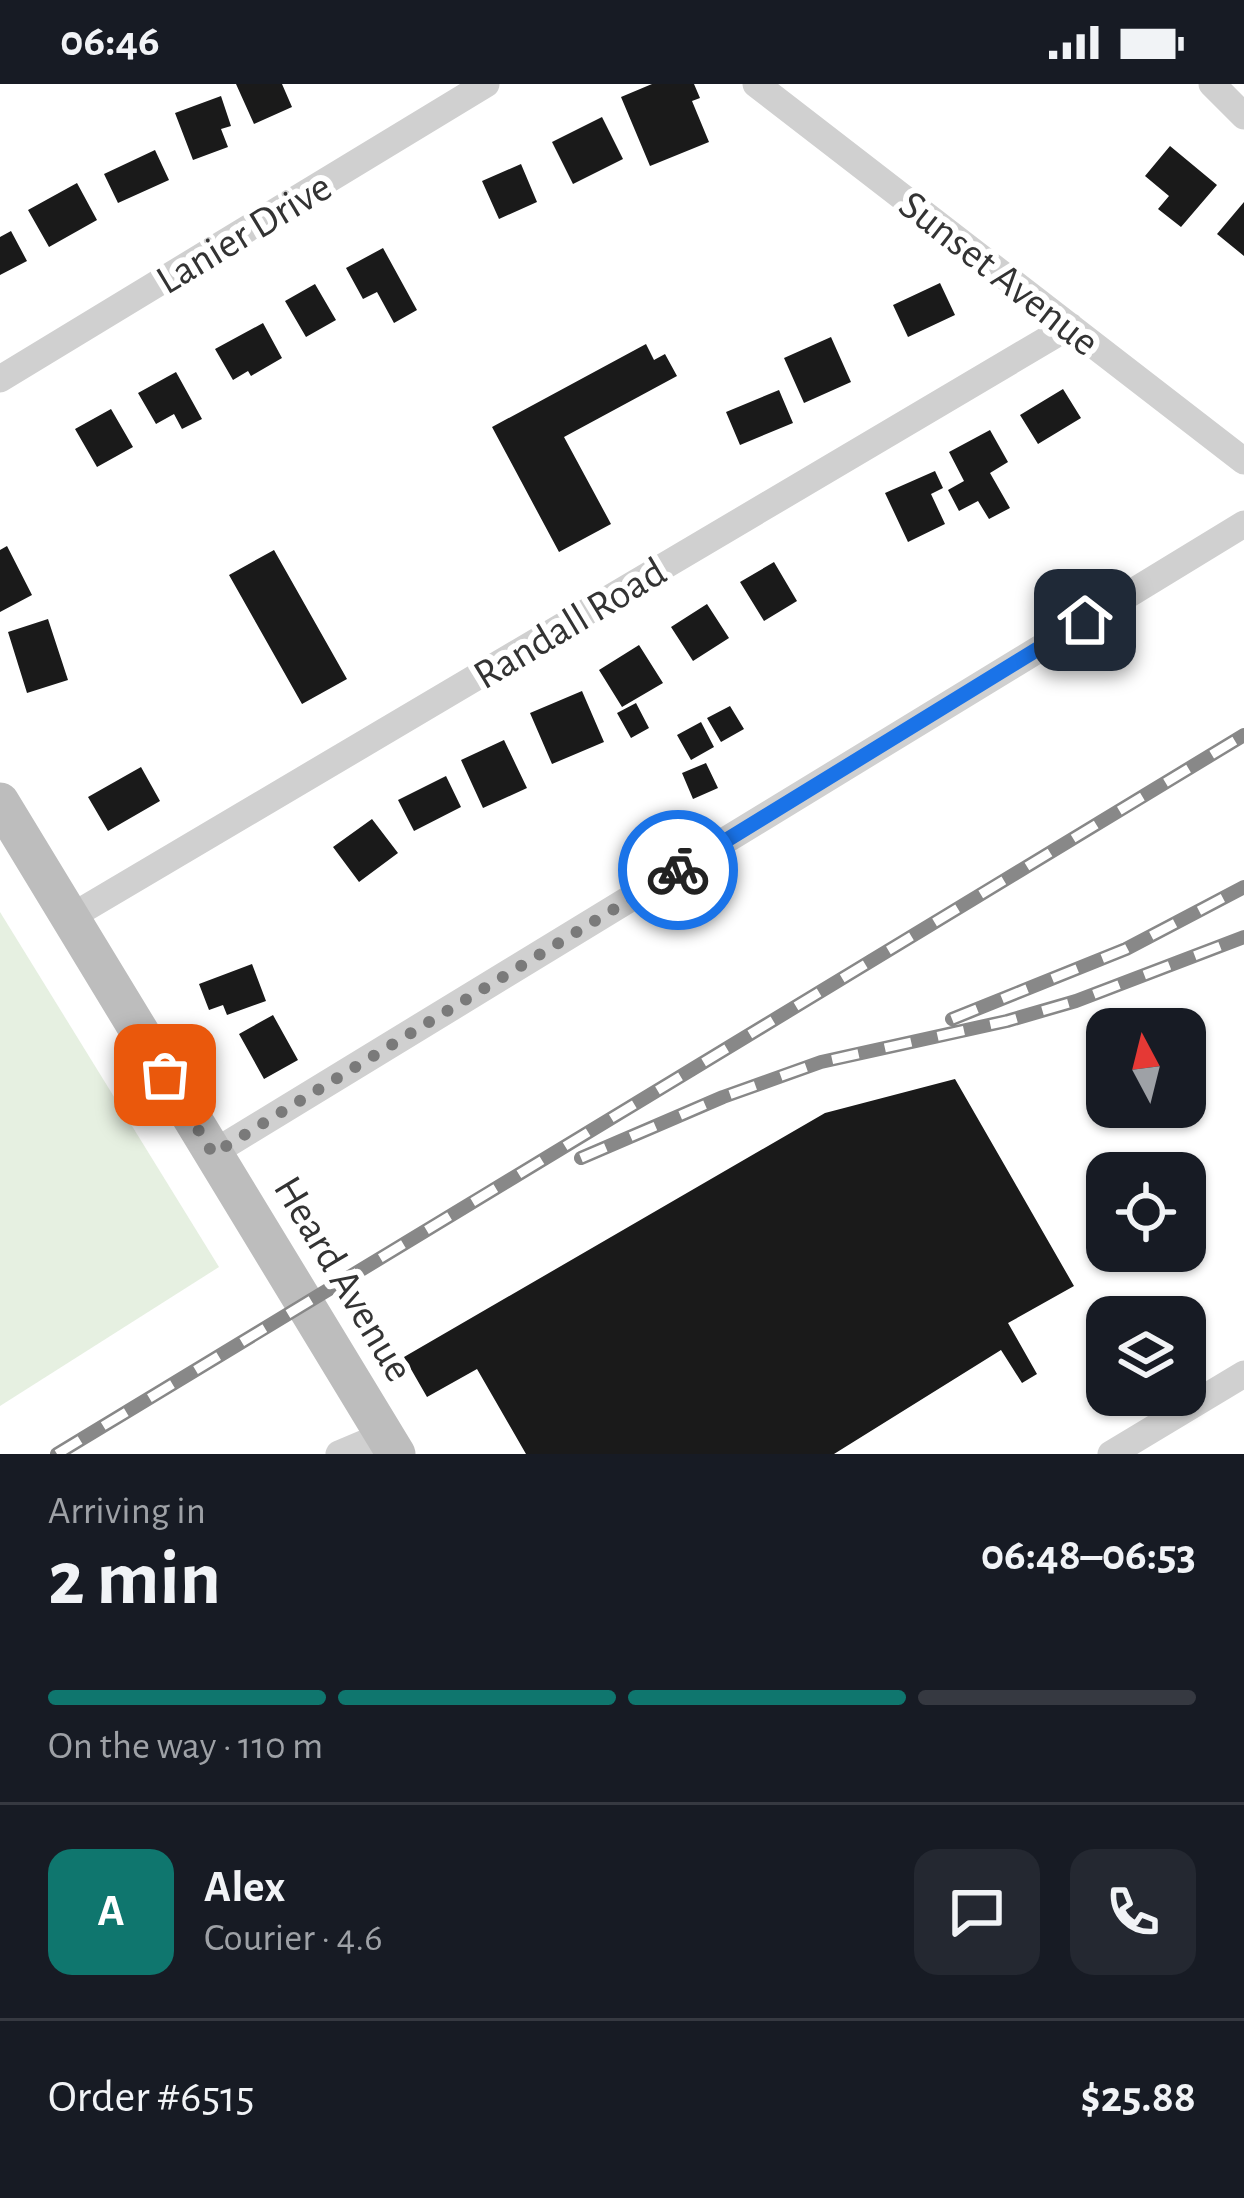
<!DOCTYPE html>
<meta charset="utf-8">
<style>
:root{--surface:#171b24;--page:#242831;--text:#f1f3f6;--muted:#9ea1a6;--line:#363941;--accent:#0f766e}
body{margin:0;font-family:"Alegreya Sans",sans-serif;background:var(--page);color:var(--text);height:100vh;display:flex;flex-direction:column;font-size:45px;white-space:nowrap}
*{box-sizing:border-box;margin:0}
p{font-size:39px;color:var(--muted)}
.icon{flex:none;width:66px;height:66px;fill:none;stroke:currentColor;stroke-width:2;stroke-linecap:round;stroke-linejoin:round}
.map{position:relative;height:1370px;overflow:hidden}
.side{display:flex;flex-direction:column;background:var(--surface);flex:1}
.side>*{flex:none}
.needle{width:78px;rotate:353deg}
.buttons{position:absolute;left:1086px;top:924px;display:grid;gap:24px}
.buttons a{display:grid;place-items:center;width:120px;height:120px;border-radius:24px;background:var(--surface);box-shadow:0 3px 9px #0004;font-size:60px}
.pin{position:absolute;display:grid;place-items:center;width:102px;height:102px;color:#fff;margin:-51px;border-radius:24px;box-shadow:0 6px 18px #0006}
.courier{position:absolute;display:grid;place-items:center;width:120px;height:120px;margin:-60px;border:9px solid #1a73e8;border-radius:50%;background:#fff;color:#222;box-shadow:0 3px 15px #0007}
.headline em{font-style:normal;font-weight:600}
.headline div{display:flex;flex-direction:column-reverse}
.headline{display:flex;align-items:center;justify-content:space-between;height:204px;padding:0 48px}
h1{font-size:78px;font-weight:600;line-height:90px}
.bar{display:grid;grid-template-columns:repeat(4,1fr);gap:18px 12px;align-content:center;height:144px;padding:0 48px}
.bar i{height:15px;border-radius:9px;background:var(--line)}
.bar .active{background:var(--accent)}
.bar p{grid-column:span 4}
.line{display:flex;align-items:center;gap:30px;padding:0 48px;border-top:3px solid var(--line)}
.line div{flex:1}
.round{display:grid;place-items:center;flex:none;width:126px;height:126px;border-radius:24px;background:var(--page)}
.status{display:flex;justify-content:space-between;align-items:center;height:84px;padding:0 60px;background:var(--surface);direction:ltr}
.status svg{height:33px;fill:currentColor}
.map>svg:first-child{display:block}
.green{fill:#e6f0e1}
.building{fill:#1a1a1a}
.lines{fill:none;stroke-linecap:round;stroke-linejoin:round}
.street{stroke:#d0d0d0;stroke-width:27}
.secondary{stroke:#bdbdbd;stroke-width:39}
.rail-casing{stroke:#888;stroke-width:14}
.rail{stroke:#fff;stroke-width:9;stroke-dasharray:27;stroke-linecap:butt}
.done{stroke:#7a7a7a;stroke-width:12;stroke-dasharray:0 21.6}
.route{stroke:#1a73e8;stroke-width:15}
.labels{text-anchor:middle;stroke-width:12;stroke-linejoin:round;paint-order:stroke}
.street-label{font-size:42px;fill:#333;stroke:#fff}
</style>
<div class="status"><b>06:46</b><svg viewBox="0 0 49 12"><path d="M0 12V9h3v3zM5 12V6h3v6zM10 12V3h3v9zM15 12V0h3v12zM26 1h20v11H26zM47 4h2v5h-2z"/></svg></div>
<div class="map">
<svg width="1244" height="1370" viewBox="0 0 1244 1370">
<rect width="100%" height="100%" fill="#fff"/>
<!-- green -->
<path class="green" d="M0,828L219,1183L0,1322Z"/>
<!-- building -->
<path class="building" d="M236,0H282L292,23L254,40Z
M652,0H694L700,14L692,17L709,58L650,82L621,13Z
M221,12L231,42L221,45L228,63L193,76L175,29Z
M602,33L623,75L573,100L552,58Z
M1170,62L1217,101L1181,143L1158,125L1169,112L1145,92Z
M155,66L169,96L118,119L104,90Z
M521,80L537,118L499,135L482,97Z
M77,99L97,136L49,163L28,126Z
M1244,118V172L1217,150Z
M11,147L27,177L0,191V153Z
M383,164L417,226L394,239L377,208L363,215L346,184Z
M940,199L955,231L908,253L893,221Z
M315,200L336,236L306,253L285,217Z
M263,239L282,274L251,292L248,287L233,296L215,265Z
M831,253L851,298L804,319L784,274Z
M646,260L654,276L665,270L677,292L564,353L611,440L559,468L492,343Z
M176,288L202,335L182,345L174,330L156,340L138,309Z
M1063,305L1081,334L1038,360L1020,331Z
M779,306L793,339L740,361L726,328Z
M111,325L133,363L97,383L75,345Z
M990,346L1008,378L990,389L1010,424L989,435L978,417L959,427L948,406L964,397L949,368Z
M935,387L943,404L931,410L945,440L908,458L885,409Z
M7,462L32,511L0,528V466Z
M274,466L347,595L302,620L229,491Z
M774,478L797,517L764,537L740,498Z
M707,520L729,554L693,577L671,543Z
M48,535L68,596L27,609L8,548Z
M639,561L663,599L622,623L599,586Z
M582,607L604,658L552,680L530,629Z
M636,619L649,644L631,654L617,629Z
M730,622L744,645L721,658L707,634Z
M701,638L714,663L691,676L677,651Z
M504,656L527,704L483,724L461,676Z
M706,679L718,704L693,715L682,689Z
M141,683L160,717L108,747L88,713Z
M446,692L461,723L414,747L398,716Z
M372,735L398,769L359,798L333,763Z
M252,880L266,917L227,931L223,921L209,926L199,900Z
M273,931L298,976L264,995L239,950Z
M955,995L1074,1202L1008,1239L1037,1290L1022,1299L1001,1266L834,1370H526L477,1285L427,1313L404,1273L825,1029Z"/>
<g class="lines">
<!-- street -->
<path class="street" d="M756,0L1244,377
M1212,0L1244,32
M0,295L486,0
M69,834L1070,242
M213,1069L1244,440
M339,1370L384,1351
M1111,1370L1244,1290"/>
<!-- secondary -->
<path class="secondary" d="M0,718L396,1370"/>
<!-- rail casing -->
<g class="rail-casing">
<path id="rail" d="M952,935L1126,865L1244,803
M581,1074L723,1013L821,978L1007,937L1076,917L1244,853
M57,1370L1244,651"/>
</g>
<!-- rail -->
<use href="#rail" class="rail"/>
</g>
<g class="lines">
<!-- done -->
<path class="done" d="M165,991L213,1070L678,786"/>
<!-- route -->
<path class="route" d="M678,786L1085,536"/>
</g>
<g class="labels">
<!-- street labels -->
<g class="street-label">
<text transform="translate(243 148) rotate(-31)" y="15">Lanier Drive</text>
<text transform="translate(1000 188) rotate(38)" y="15">Sunset Avenue</text>
<text transform="translate(569 538) rotate(-31)" y="15">Randall Road</text>
<text transform="translate(345 1194) rotate(59)" y="15">Heard Avenue</text>
</g>
</g>
</svg>
<div class="buttons">
<a><svg class="needle" viewBox="-14 -14 28 28"><path d="M0-13l5 13h-10z" fill="#e53935"/><path d="M0 13l5-13h-10z" fill="#9ea1a6"/></svg></a>
<a><svg class="icon" aria-label="locate" viewBox="0 0 24 24"><circle cx="12" cy="12" r="6"/><path d="M12 2v4M12 18v4M2 12h4M18 12h4"/></svg></a>
<a><svg class="icon" aria-label="layers" viewBox="0 0 24 24"><path d="M12 4l9 5-9 5-9-5zM3 14l9 5 9-5"/></svg></a>
</div>
<div class="pin" style="left:165px;top:991px;background:#ea580c"><svg class="icon" aria-label="bag" viewBox="0 0 24 24"><path d="M5 8h14l-1 12H6zM9 8a3 3 0 0 1 6 0"/></svg></div>
<div class="pin" style="left:1085px;top:536px;background:#1f2937"><svg class="icon" aria-label="home" viewBox="0 0 24 24"><path d="M3 11l9-7 9 7M6 9v11h12V9"/></svg></div>
<div class="courier" style="left:678px;top:786px"><svg class="icon" aria-label="bike" viewBox="0 0 24 24"><circle cx="6" cy="16" r="4"/><circle cx="18" cy="16" r="4"/><path d="M6 16l4-8h5l3 8M10 8l3 8H6M13 5h3"/></svg></div>
</div>
<section class="side">
<div class="headline"><div><h1>2 min</h1><p>Arriving in</p></div><em>06:48–06:53</em></div>
<div class="bar"><i class="active"></i><i class="active"></i><i class="active"></i><i></i><p>On the way · 110 m</p></div>
<div class="line" style="height:216px"><b class="round" style="background:var(--accent);color:#fff">A</b><div><b>Alex</b><p>Courier · 4.6</p></div><a class="round"><svg class="icon" aria-label="chat" viewBox="0 0 24 24"><path d="M4 5h16v11H9l-5 4z"/></svg></a><a class="round"><svg class="icon" aria-label="phone" viewBox="0 0 24 24"><path d="M5 4h4l2 5-3 2q2 4 5 5l2-3 5 2v4C11 20 4 13 5 4z"/></svg></a></div>
<div class="line" style="height:156px"><div>Order #6515</div><b>$25.88</b></div>
</section>
